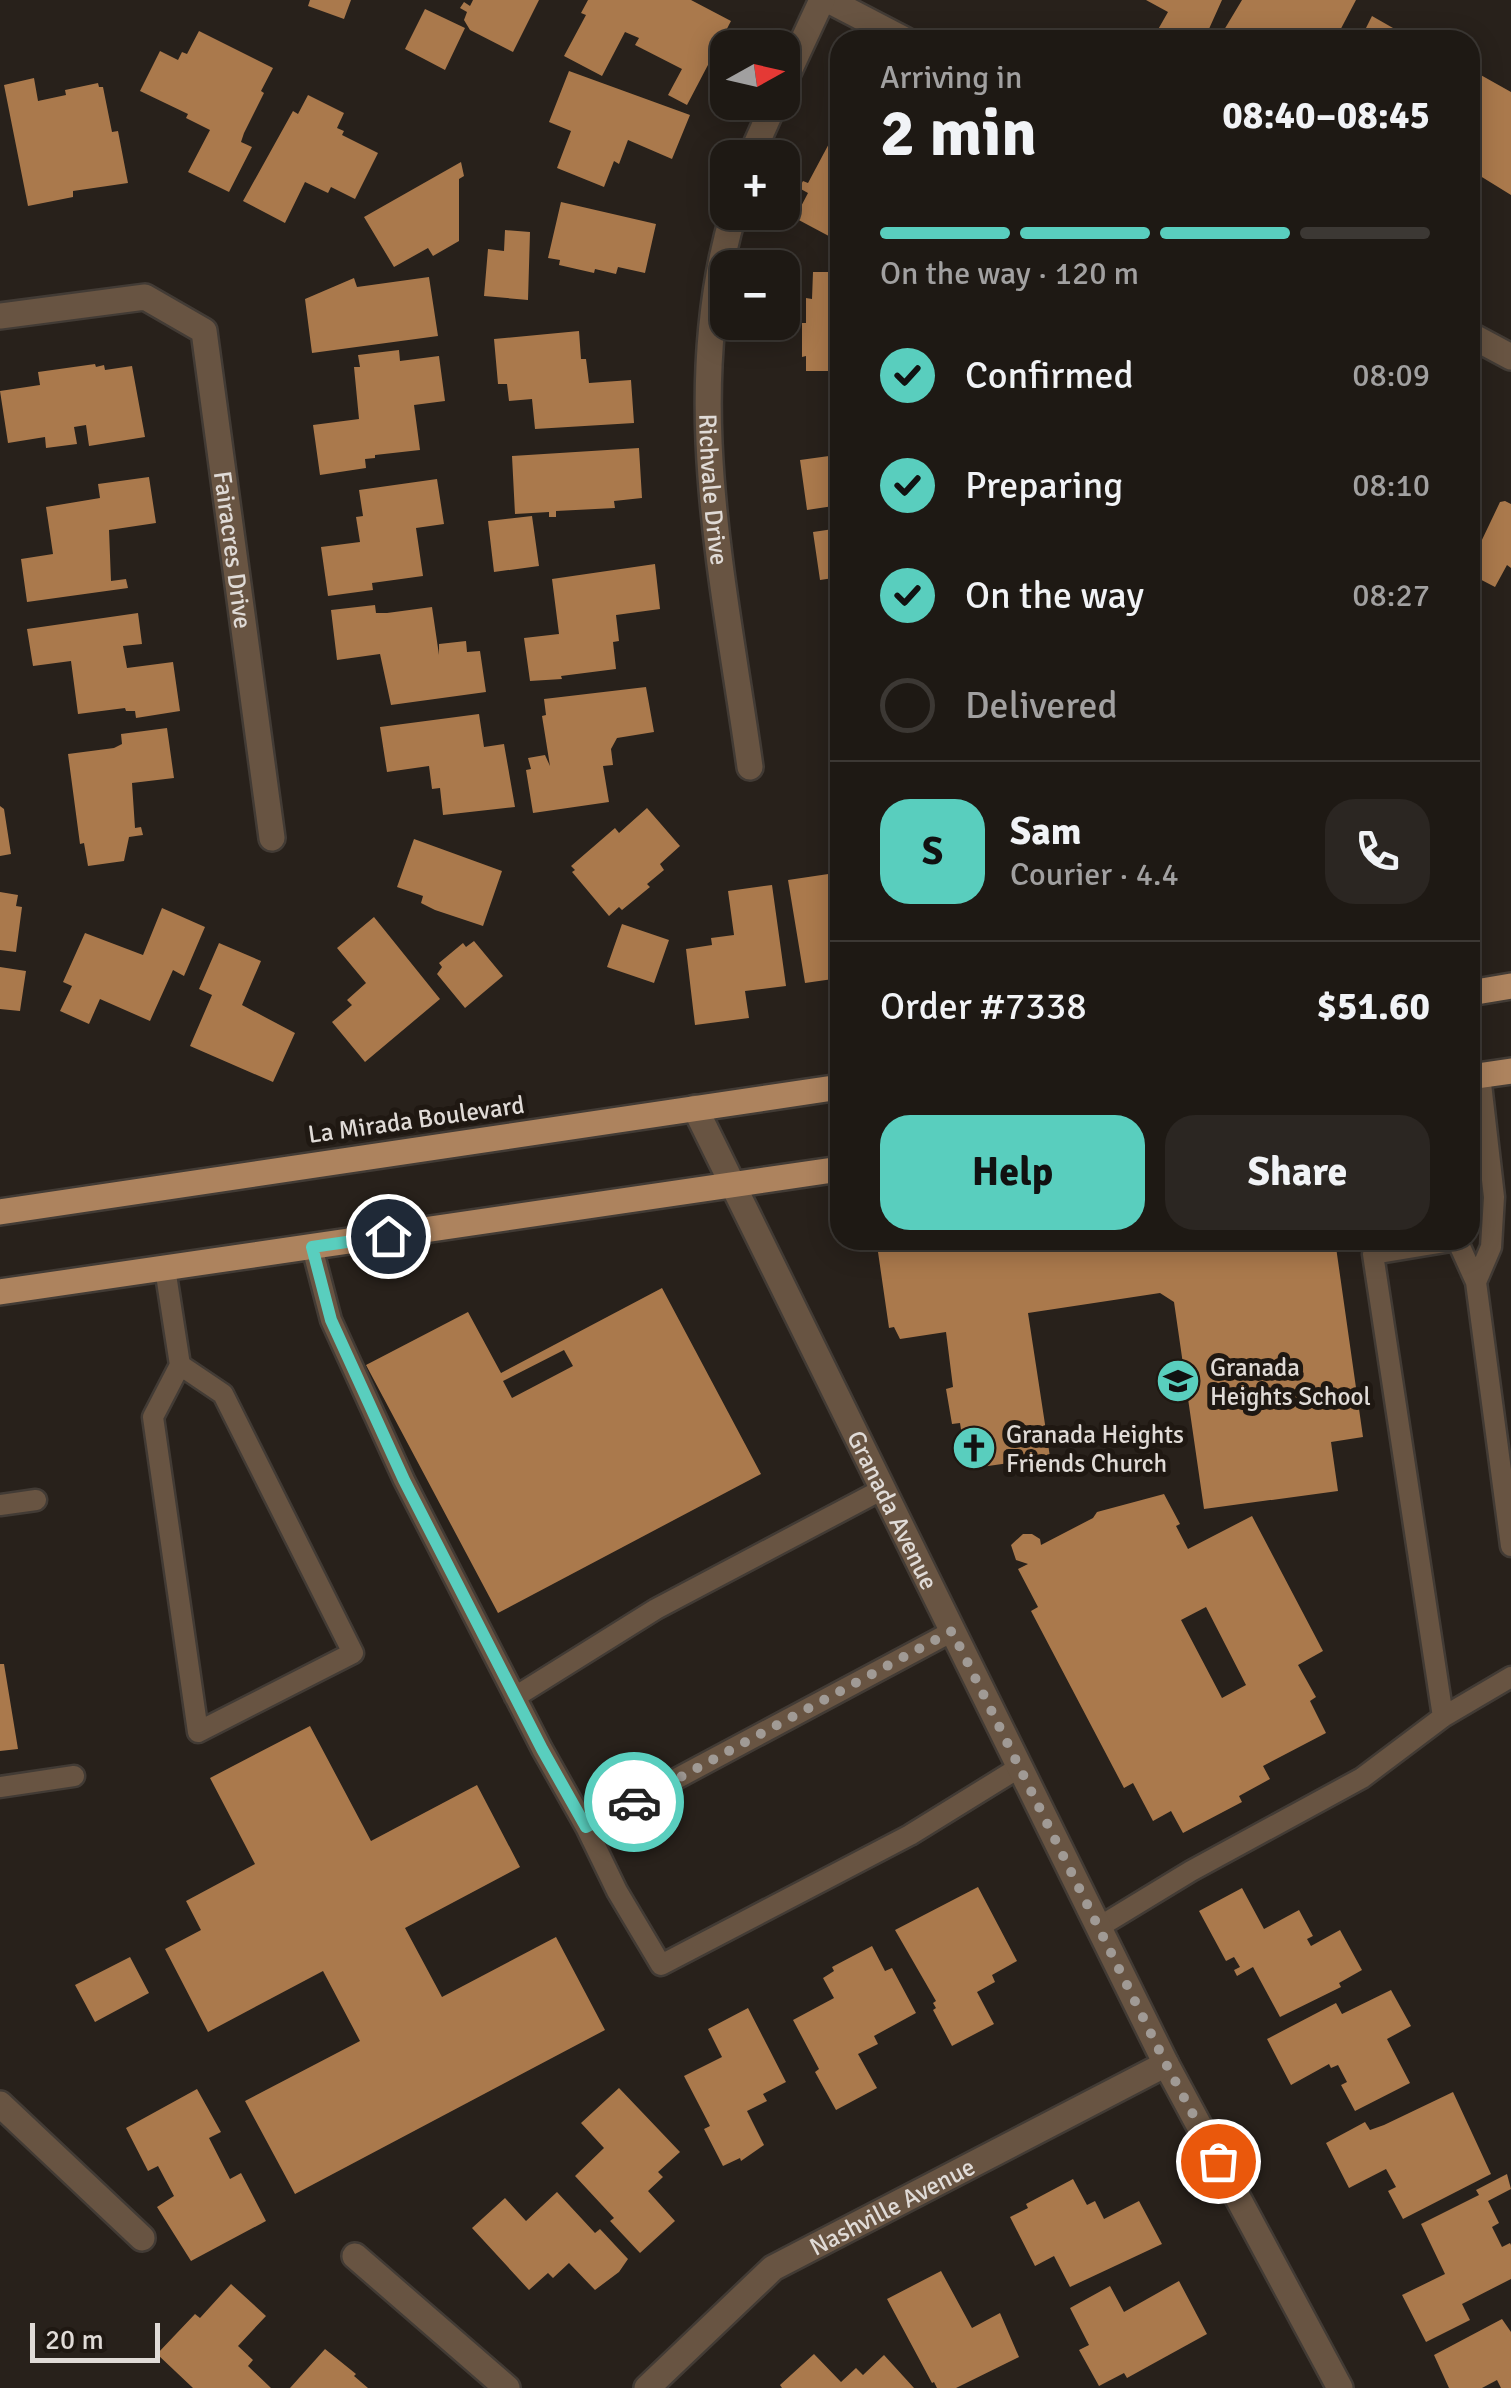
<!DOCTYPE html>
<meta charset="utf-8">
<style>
:root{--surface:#1e1914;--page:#2b2622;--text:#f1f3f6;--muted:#a1a0a0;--line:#3c3834;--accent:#59cebe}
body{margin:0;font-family:Signika,sans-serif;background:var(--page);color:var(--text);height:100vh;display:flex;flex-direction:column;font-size:38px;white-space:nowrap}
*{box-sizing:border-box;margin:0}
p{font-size:32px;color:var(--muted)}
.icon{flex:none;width:55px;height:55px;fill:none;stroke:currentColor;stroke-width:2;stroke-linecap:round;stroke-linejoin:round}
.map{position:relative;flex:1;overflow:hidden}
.sheet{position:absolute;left:830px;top:30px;width:650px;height:1220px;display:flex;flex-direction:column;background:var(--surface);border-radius:30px;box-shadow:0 5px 25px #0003,0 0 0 2px var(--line)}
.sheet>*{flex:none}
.needle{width:65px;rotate:82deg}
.fabs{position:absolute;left:710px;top:30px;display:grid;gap:20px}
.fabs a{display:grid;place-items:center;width:90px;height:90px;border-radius:20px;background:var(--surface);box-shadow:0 5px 25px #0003,0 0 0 2px var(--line);font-size:50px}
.scale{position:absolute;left:30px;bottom:25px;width:130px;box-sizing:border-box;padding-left:10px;border:5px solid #e0dbd7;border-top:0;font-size:28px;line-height:35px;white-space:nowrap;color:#e0dbd7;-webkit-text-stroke:8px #1f1812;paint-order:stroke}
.pin{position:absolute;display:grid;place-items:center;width:85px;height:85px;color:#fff;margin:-42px;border:5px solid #fff;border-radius:50%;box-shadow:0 2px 10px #0007}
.courier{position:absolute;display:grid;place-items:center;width:100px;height:100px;margin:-50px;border:8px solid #59cebe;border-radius:50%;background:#fff;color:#222;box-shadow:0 2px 12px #0007}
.overview em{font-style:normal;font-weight:800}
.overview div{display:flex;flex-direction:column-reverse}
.overview{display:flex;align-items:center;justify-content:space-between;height:170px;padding:0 50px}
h1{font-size:65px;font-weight:800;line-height:75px}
.bar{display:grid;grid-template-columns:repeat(4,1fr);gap:15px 10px;align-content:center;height:120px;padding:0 50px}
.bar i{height:12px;border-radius:8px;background:var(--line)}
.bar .on{background:var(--accent)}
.bar p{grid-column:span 4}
.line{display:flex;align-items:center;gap:25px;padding:0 50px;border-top:2px solid var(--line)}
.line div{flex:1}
.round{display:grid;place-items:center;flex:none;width:105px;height:105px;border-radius:30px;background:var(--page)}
ol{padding:0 50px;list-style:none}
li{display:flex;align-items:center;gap:30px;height:110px}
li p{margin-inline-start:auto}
li .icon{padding:10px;border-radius:50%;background:var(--accent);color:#111;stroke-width:4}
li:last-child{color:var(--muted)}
li i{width:55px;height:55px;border:5px solid var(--line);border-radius:50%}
.action{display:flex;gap:20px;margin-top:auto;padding:20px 50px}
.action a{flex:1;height:115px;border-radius:30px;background:var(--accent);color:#111;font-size:40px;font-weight:800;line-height:115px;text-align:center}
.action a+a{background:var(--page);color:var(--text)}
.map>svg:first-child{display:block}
.building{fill:#aa794c;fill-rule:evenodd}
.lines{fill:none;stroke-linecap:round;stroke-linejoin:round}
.service-casing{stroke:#423b35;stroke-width:25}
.minor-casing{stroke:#423b35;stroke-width:30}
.primary-casing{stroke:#423b35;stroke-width:30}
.service{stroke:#685442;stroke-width:20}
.minor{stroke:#685442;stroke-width:25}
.primary{stroke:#ad835e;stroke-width:25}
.done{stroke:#a09a95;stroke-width:10;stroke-dasharray:0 18}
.route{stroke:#59cebe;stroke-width:12}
.labels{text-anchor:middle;stroke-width:10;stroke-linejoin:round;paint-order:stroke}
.street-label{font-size:25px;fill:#e0dbd7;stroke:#1f1812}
.poi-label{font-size:25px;fill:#e0dbd7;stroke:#1f1812;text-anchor:start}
</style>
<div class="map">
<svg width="1511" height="2388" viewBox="0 0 1511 2388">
<rect width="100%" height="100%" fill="#28211b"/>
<!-- building -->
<path class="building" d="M310,0H351L344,19L308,6Z
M473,0H539L513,52L470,30L464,20L467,12L460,8L464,2L470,6Z
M588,0H691L731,21L687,105L668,95L682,69L635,45L639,38L625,32L602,76L564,56L586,15L581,13Z
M1146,0H1222L1204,40H1152L1168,12Z
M1242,0H1356L1335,40H1218Z
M425,9L465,28L445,70L405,49Z
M1372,16L1407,36L1405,40H1360Z
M199,31L273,68L261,91L264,93L244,133L241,142L252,147L229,192L188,172L210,130L186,118L188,114L140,91L160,51L178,60L182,52L187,54Z
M1470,69L1511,92V195L1477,174L1470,187Z
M569,71L690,115L672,159L628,140L619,164L614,161L604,187L557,168L571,131L549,122Z
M34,78L38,101L66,95L65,90L98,83L99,87H103L112,132L118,131L128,183L73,191V197L28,206L4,85Z
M308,95L344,113L337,128L344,131L342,135L378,153L355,199L331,187L328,193L305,182L285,223L243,201L293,111L298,114Z
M840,123V242L795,218L808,193L799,188L803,181L808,183Z
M461,162L464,176L459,179V241L433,256L428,248L394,267L364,217Z
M561,202L656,224L645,273L618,267L616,274L595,269L594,273L559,265L560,260L548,258Z
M505,230L530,232L528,300L484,296L488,249L504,251Z
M813,272H840V371H806V356L802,357V323H806V298L812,299Z
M429,277L438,336L312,353L305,299L354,278L357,287Z
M579,331L581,359H586L589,383L631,380L634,423L535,429L532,399L509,401L507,384H498L494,339Z
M399,350L400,361L439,356L445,401L414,405L420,450L375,455V458L365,459L366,468L320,475L313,425L359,419L354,367H360L358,355Z
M95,364L96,367L104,365L105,370L132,366L145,437L89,446L86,425L74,427L77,444L46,448L45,437L8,443L0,391L40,385L38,372Z
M840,446V505L807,510L800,460L829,456L828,448Z
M639,448L642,498L614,501L615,508L556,511V517H549V512L515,514L512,456Z
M149,477L156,523L109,530L111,581L126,579L128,588L27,602L21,559L53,554L46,507L100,498L98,484Z
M437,479L444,524L416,528L423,576L372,583L373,590L328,596L321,547L360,542L356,517L363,516L359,490Z
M1505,501L1511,504V568L1507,565L1495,587L1470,574V565L1500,502Z
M532,516L539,566L494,572L488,521Z
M840,528V577L820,580L813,532Z
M655,564L660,609L616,615L619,641L613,642L616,669L561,676L562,679L530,681L524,638L559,634L552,579Z
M375,605L376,613H387L432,607L439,655V644L466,641L467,652L480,651L486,692L391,705L380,654L337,660L331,610Z
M138,613L142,644L123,646L127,668L173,662L180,711L136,718L135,711H126L125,708L78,714L71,661L33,666L27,629Z
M646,687L654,732L617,738L611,749L613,765L603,766L609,802L533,813L526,770L531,769L528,758L545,755L550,766L542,716L546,715L544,699Z
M479,714L484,747L504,744L515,807L443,815L440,788L432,789L429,766L387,772L380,727Z
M167,728L174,778L132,783L135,828L141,827L143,835L129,837L124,861L88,866L84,843L80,844L68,754L114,748L122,744L121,734Z
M0,806L4,809L11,854L0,856Z
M647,808L680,846L660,864L664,870L647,884L650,887L622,910L619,907L609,916L572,872L575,870L571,866L615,828L619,833Z
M414,839L502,871L483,926L435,910L421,903L423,896L397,887Z
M835,873L840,908V978L805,983L788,880Z
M772,885L786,986L745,991L749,1018L695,1025L686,949L712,945L711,938L734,935L728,891Z
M0,892L18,895L16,906L22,907L16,952L0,950Z
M162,908L205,927L184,976L173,970L150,1021L100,999L89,1024L60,1011L72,986L63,982L85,933L143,955Z
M374,917L440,999L365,1062L332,1022L352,1005L347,1000L366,983L337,948Z
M622,924L669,940L654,983L607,967Z
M474,941L503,976L465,1008L437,974L442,967L439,963L463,943L466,947Z
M219,943L261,961L242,1005L295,1033L273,1082L190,1046L212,995L199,989Z
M0,967L26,971L20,1011L0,1009Z
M962,1240H1335L1363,1437L1331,1442L1338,1491L1204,1509L1174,1302L1160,1293L1028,1313L1050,1457L967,1469L960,1423L952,1424L946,1389L953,1387L946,1332L900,1339L894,1327L889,1328L878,1252Z
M662,1288L761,1474L498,1613L366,1365L468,1312L501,1373ZM564,1350L573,1366L512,1398L503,1381Z
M1164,1494L1180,1524L1176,1526L1188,1549L1252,1516L1323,1651L1298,1665L1316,1697L1310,1701L1326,1733L1263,1766L1270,1779L1239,1796L1242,1802L1183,1833L1171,1811L1153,1821L1133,1783L1124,1788L1031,1611L1038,1607L1018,1569L1028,1564L1016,1560L1011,1545L1023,1534H1032L1040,1539L1041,1545L1093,1518L1097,1512ZM1206,1607L1246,1685L1222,1698L1181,1620Z
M0,1664H4L18,1749L0,1751Z
M310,1726L371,1841L477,1785L520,1867L405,1928L442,1997L556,1937L605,2030L295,2194L245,2101L360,2041L323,1971L208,2032L165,1949L201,1930L186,1901L255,1864L210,1778Z
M978,1887L1017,1961L992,1975L995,1982L977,1992L994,2024L952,2046L933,2010L936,2008L933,2003L936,2001L895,1930Z
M1242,1888L1264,1929L1299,1910L1313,1936L1307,1939L1311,1946L1340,1930L1362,1970L1339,1983L1341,1987L1280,2017L1253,1967L1237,1976L1234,1970L1240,1967L1234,1957L1226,1961L1199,1911Z
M872,1946L885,1971L892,1968L916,2013L874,2036L878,2044L858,2054L877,2088L836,2110L815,2072L819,2069L793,2020L834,1998L823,1978L834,1971L832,1967Z
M130,1957L149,1993L95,2022L75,1985Z
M1391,1990L1411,2026L1387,2039L1410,2083L1355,2111L1341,2085L1347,2082L1338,2065L1331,2068L1329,2064L1291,2085L1267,2039L1336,2003L1342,2014Z
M748,2008L786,2082L763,2094L767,2101L747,2111L764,2145L741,2161L740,2158L723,2166L704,2129L710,2126L684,2076L722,2057L708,2029Z
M619,2088L680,2152L658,2172L663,2177L648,2191L675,2221L640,2253L610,2221L614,2218L575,2176L604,2148L581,2123Z
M197,2089L221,2132L209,2138L230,2179L241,2173L266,2221L191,2261L157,2207L174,2196L158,2166L148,2171L126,2128Z
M1453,2092L1491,2174L1403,2219L1388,2191L1396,2187L1386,2169L1349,2188L1326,2143L1365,2122L1370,2130L1384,2125Z
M1507,2174L1511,2189L1488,2201L1499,2223L1492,2227L1502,2247L1510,2243L1511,2245V2279L1462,2304L1470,2320L1426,2342L1402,2295L1445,2274L1421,2224L1479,2195L1476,2190Z
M1073,2179L1087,2205L1095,2201L1104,2219L1139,2201L1162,2244L1070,2287L1054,2256L1035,2266L1010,2217L1028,2208L1026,2204Z
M557,2192L595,2233L600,2229L628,2259L619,2272L595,2290L569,2263L553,2278L548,2273L529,2290L472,2228L505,2198L526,2221Z
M941,2271L972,2328L1000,2313L1019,2357L956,2388H937L934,2382L932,2383L887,2299Z
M1179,2281L1207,2334L1127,2378L1124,2373L1099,2386L1079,2350L1089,2345L1070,2308L1110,2286L1124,2312Z
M231,2284L266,2316L238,2346L253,2360L248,2366L271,2388H193L157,2354L195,2314L200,2318Z
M1502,2319L1511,2332V2388H1501L1497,2380L1482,2388H1449L1434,2355Z
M325,2349L356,2374L354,2376L368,2388H290Z
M814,2354L841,2382L856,2368L863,2375L884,2355L914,2388H782L780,2385Z"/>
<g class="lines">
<!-- service casing -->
<g class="service-casing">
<path id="service" d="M312,1247L331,1320L404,1480L542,1749L586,1827
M165,1268L180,1365L153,1417L198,1732L353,1653L223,1394L180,1365
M1476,1282L1491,1247L1494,1197L1480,1075
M0,1505L36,1500
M953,1631L586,1827L617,1891L661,1965L910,1835L1020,1767
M515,1697L656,1609L883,1489
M1443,1717L1373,1254L1457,1240L1476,1282L1511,1546
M0,1787L74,1776
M1099,1927L1191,1871L1362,1778L1443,1717L1511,1677"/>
</g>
<!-- minor casing -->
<g class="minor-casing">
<g id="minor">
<path d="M828,0L905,40"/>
<path d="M782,86L822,0"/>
<path d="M750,158L775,102"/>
<path id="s1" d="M734,212C679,393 725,586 750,767"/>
<path id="s2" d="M0,316L145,297L204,331L272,838"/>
<path d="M1470,335L1511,357"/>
<path id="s3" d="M695,1108L1166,2064L1340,2388"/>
<path d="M0,2104L142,2238"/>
<path d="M355,2256L507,2388"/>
<path id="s4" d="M647,2388L773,2268L1166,2064"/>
</g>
</g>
<!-- primary casing -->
<g class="primary-casing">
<path id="primary" d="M1470,993L1511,986
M1470,1077L1511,1071
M0,1212L840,1087
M0,1292L840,1169"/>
</g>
<!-- service -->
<use href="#service" class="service"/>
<!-- minor -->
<use href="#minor" class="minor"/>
<!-- primary -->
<use href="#primary" class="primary"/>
</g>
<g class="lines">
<!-- done -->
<path class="done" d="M634,1802L952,1631L1166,2064L1218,2161"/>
<!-- route -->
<path class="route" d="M388,1236L312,1247L331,1320L404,1480L542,1749L586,1827L634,1802"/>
</g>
<!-- icons -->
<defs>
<g id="school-disc" transform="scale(2.25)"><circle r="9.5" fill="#59cebe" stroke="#1f1812"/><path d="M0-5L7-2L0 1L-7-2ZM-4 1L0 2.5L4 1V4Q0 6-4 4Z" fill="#111"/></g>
<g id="church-disc" transform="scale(2.25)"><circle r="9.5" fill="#59cebe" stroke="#1f1812"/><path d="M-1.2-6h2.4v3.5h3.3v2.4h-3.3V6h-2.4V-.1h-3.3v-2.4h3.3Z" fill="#111"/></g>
</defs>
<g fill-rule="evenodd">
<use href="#school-disc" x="1178" y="1381"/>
<use href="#church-disc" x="974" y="1448"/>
</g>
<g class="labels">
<!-- street labels -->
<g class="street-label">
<text dy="9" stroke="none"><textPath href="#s1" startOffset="280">Richvale Drive</textPath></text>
<text dy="9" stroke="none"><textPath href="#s2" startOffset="435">Fairacres Drive</textPath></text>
<text transform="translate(416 1119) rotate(-8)" y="9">La Mirada Boulevard</text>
<text dy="9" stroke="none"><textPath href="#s3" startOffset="448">Granada Avenue</textPath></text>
<text dy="9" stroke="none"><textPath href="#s4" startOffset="308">Nashville Avenue</textPath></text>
</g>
<!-- poi labels -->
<g class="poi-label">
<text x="1210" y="1376">Granada<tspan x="1210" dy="29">Heights School</tspan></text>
<text x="1006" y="1443">Granada Heights<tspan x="1006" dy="29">Friends Church</tspan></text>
</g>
</g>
</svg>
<div class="fabs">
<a><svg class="needle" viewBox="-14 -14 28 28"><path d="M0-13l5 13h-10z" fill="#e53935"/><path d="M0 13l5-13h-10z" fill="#a1a0a0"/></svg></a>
<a>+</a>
<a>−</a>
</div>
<div class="scale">20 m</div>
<div class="pin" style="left:1218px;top:2161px;background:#ea580c"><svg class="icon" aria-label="bag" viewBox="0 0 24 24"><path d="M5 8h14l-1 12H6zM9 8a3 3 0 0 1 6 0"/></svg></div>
<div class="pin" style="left:388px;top:1236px;background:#1f2937"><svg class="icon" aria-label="home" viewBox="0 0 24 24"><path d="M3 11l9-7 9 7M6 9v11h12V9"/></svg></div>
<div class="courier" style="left:634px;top:1802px"><svg class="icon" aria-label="car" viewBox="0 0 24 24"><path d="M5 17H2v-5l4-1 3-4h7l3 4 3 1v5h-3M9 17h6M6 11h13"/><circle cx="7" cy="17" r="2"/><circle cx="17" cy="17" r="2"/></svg></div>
<section class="sheet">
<div class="overview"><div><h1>2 min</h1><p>Arriving in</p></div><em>08:40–08:45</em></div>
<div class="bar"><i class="on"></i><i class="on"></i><i class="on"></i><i></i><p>On the way · 120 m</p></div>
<ol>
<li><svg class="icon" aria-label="check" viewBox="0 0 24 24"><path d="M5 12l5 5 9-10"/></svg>Confirmed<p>08:09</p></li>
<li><svg class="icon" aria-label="check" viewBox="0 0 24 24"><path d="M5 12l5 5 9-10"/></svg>Preparing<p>08:10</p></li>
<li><svg class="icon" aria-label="check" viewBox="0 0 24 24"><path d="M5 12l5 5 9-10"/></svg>On the way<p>08:27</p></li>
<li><i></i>Delivered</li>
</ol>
<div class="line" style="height:180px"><b class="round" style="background:var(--accent);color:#111">S</b><div><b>Sam</b><p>Courier · 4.4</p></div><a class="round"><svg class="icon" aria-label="phone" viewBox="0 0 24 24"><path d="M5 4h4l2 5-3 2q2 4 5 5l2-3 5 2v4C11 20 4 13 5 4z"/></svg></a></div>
<div class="line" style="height:130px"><div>Order #7338</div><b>$51.60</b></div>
<div class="action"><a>Help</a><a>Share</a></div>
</section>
</div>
